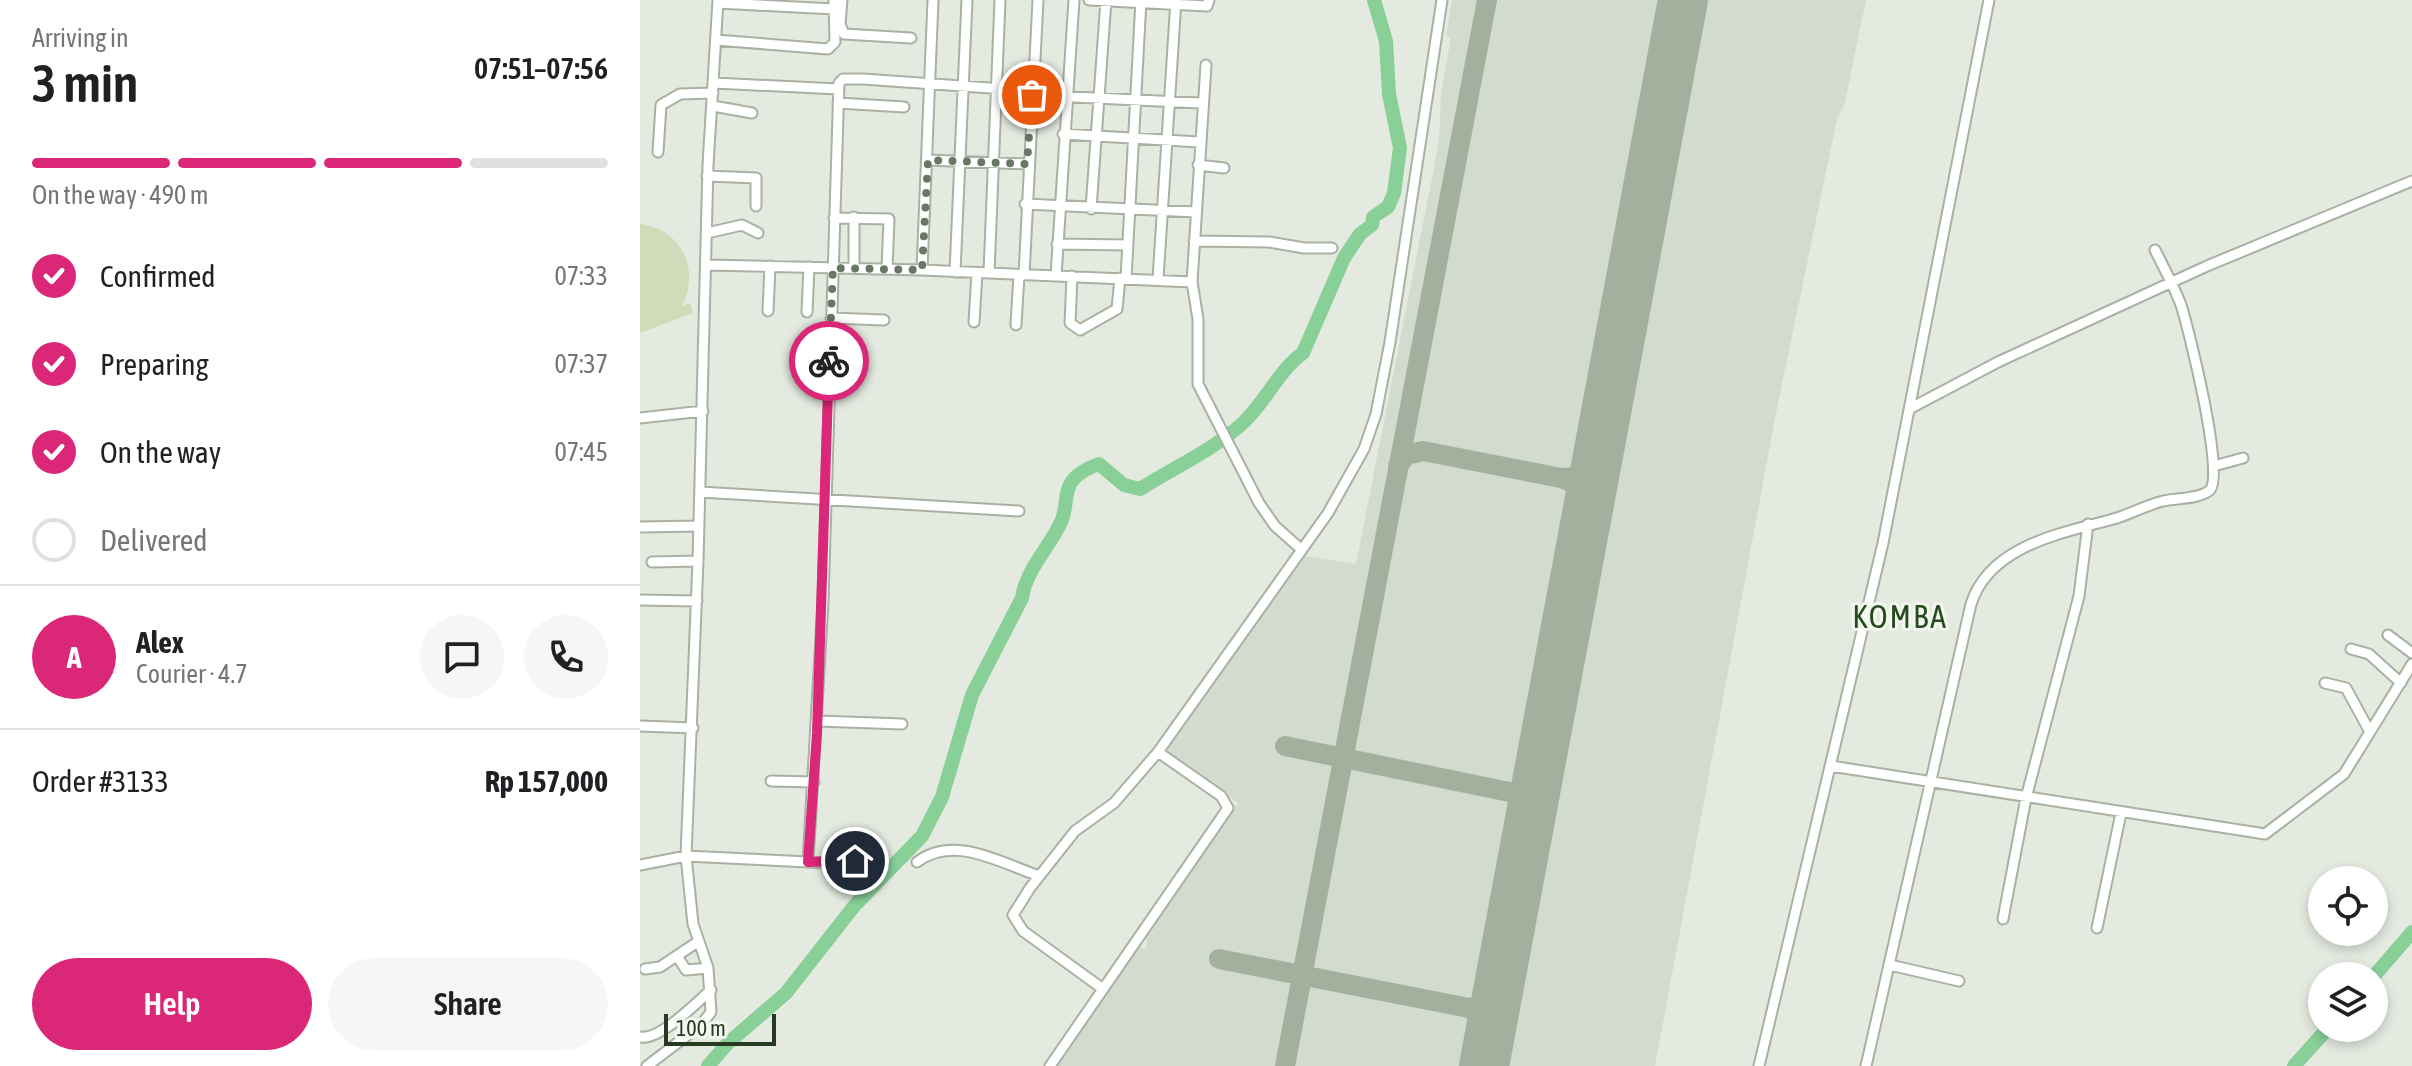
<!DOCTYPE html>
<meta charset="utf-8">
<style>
:root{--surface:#fff;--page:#f6f6f6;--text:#202124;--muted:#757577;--line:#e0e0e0;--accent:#db2777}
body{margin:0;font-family:"Asap Condensed",sans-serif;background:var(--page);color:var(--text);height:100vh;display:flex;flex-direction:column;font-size:30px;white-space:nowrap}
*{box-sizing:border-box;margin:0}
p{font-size:26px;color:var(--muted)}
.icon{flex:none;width:44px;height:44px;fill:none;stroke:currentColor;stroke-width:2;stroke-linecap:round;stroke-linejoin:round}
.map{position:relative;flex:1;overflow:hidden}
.details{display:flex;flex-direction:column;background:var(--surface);width:640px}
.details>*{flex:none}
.buttons{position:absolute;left:1668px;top:866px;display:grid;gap:16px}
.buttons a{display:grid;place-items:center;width:80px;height:80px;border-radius:50%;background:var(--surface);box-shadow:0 4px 12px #0003;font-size:40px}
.scale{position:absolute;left:24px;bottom:20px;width:112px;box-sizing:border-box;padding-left:8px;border:4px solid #263a21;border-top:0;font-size:22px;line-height:28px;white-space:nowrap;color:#263a21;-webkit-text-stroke:6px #f3f7f0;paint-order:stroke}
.pin{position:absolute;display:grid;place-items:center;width:68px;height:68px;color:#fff;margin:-34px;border:4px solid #fff;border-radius:50%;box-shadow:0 2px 8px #0007}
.courier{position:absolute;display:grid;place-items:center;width:80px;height:80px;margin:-40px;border:6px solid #db2777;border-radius:50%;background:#fff;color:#222;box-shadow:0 2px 10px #0007}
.head em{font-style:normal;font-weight:600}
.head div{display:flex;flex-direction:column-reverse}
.head{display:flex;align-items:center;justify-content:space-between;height:136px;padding:0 32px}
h1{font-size:52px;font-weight:600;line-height:60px}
.bar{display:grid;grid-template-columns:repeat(4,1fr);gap:12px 8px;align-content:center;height:96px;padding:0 32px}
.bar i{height:10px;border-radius:6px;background:var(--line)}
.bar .active{background:var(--accent)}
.bar p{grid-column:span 4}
.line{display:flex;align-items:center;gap:20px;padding:0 32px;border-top:2px solid var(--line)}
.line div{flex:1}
.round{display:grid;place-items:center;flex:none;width:84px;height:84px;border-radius:42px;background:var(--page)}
ol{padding:0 32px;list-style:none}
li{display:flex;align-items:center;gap:24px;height:88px}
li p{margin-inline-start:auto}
li .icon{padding:8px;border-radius:50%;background:var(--accent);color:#fff;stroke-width:4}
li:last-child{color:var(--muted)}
li i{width:44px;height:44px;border:4px solid var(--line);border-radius:50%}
.primary-button{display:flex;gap:16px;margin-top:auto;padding:16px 32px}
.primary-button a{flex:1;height:92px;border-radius:48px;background:var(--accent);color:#fff;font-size:32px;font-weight:600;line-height:92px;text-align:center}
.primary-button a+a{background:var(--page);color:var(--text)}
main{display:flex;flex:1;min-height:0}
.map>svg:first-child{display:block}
.built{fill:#d3dace}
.green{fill:#d0dbb9}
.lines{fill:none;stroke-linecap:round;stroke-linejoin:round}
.river{stroke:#88cf98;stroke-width:14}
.taxiway{stroke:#a2b09e;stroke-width:20}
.runway{stroke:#a2b09e;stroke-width:50}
.street-casing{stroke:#a7b2a3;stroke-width:13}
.street{stroke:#fff;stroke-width:9}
.done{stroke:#687864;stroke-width:8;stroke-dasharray:0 14.4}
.route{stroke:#db2777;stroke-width:10}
.labels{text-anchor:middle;stroke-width:6;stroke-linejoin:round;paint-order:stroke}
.quarter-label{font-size:32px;letter-spacing:2px;fill:#264c1e;stroke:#f3f7f0}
</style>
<main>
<section class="details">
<div class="head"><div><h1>3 min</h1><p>Arriving in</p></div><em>07:51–07:56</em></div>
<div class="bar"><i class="active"></i><i class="active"></i><i class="active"></i><i></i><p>On the way · 490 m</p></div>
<ol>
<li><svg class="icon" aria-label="check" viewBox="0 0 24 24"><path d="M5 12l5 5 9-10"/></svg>Confirmed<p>07:33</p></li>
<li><svg class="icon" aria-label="check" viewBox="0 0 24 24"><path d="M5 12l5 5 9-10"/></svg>Preparing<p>07:37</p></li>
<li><svg class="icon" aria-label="check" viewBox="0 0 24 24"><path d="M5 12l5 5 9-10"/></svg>On the way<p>07:45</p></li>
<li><i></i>Delivered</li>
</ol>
<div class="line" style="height:144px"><b class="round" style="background:var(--accent);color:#fff">A</b><div><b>Alex</b><p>Courier · 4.7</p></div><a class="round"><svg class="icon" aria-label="chat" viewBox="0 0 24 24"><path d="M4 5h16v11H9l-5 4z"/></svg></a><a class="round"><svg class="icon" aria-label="phone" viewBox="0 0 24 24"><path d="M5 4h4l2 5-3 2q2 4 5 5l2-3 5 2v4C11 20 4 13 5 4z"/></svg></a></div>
<div class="line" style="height:104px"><div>Order #3133</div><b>Rp 157,000</b></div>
<div class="primary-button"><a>Help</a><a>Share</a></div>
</section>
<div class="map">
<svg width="1772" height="1066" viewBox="0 0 1772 1066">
<rect width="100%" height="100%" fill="#e4eae0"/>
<!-- built -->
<path class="built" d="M812,0H1226L1205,102L1197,119L1135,418L1015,1066H418L497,947L507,949L506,934L598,803L527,751L665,556L716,564L799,142L801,94L811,38L806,36Z"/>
<!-- green -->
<path class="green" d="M0,224C41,229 61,269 42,306L50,303L53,313L0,333Z"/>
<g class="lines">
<!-- river -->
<path class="river" d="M1734,976L1772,932
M68,1066L87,1044L146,993L215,905L282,836L302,797L332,695L382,598C386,570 408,549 420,524C427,512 424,499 429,487C433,475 448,468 459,464L484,485L500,489C533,468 575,449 604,422C626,401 639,370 663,353L704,258L720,234L732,225L733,217L748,207L754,193L760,148L749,94L746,41L734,0
M1654,1066L1688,1028"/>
<!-- taxiway -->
<path class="taxiway" d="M758,466L766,455L783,451L921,478
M943,536C946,509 951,487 921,478L943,477L954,465L959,449
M645,746L894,797
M579,959L829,1008L844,1006L859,989
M829,1008L845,1021L848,1042
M645,1066L847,0"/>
<!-- runway -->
<path class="runway" d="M844,1066L1043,0"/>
<!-- street casing -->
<g class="street-casing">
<path id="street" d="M202,0L200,24L204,34L271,38
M449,0L567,6L569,0
M78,3L194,9
M76,40L188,49L195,42L194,0
M566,65L552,282L558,319V384L619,503L635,526L662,550
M74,83L199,89
M392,95L560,103
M198,103L264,107
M73,106L112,113
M423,134L559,142
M18,152L21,105L40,94L73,93
M288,160L387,164
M558,165L584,168
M67,176L116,178V206
M385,204L556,212
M451,209L466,0
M194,218L249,219L247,269
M67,233L102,225L118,233
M554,241L629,242L664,248H692
M417,244L488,245
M66,265L282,270L552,282
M214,268V217
M282,270L293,0
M315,272L327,0
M349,273L360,0
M384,275L398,0
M416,276L434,0
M432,276L430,323L440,330L477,309L480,278
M486,279L501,0
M518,279L536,0
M128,311L130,266
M167,312L169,267
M191,318L244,320
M334,322L337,273
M376,325L379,275
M1271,408L1358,362L1567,266L1772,181
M0,418L63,411
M1574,466L1603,458
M60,492L379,511
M0,527L58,526
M12,562L58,561
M0,600L57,601
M1748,635L1772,653
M1711,649L1729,654L1761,683
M1685,683L1706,688L1730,732
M178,721L262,724
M0,726L53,728
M1191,766L1625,834L1704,774L1772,664
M131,781L174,782
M168,862L183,601L199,83L203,79H223L392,91
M277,862C314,834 361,863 399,876
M0,865L46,856L188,863L239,859
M1363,919L1386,798L1439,596L1448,524
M1457,928L1481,813
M37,956L46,970L68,968
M1250,965L1319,981
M5,969L20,967L59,941
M463,989L383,931L373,915L390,888L435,831L474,803L518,752L688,513L724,449L736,414L750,342L802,0
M0,1037C19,1041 55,1004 71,990
M7,1066L61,1025L71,1012L68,968L53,924L46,856L58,561L68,165L78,0
M410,1066L588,808L581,796L518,752
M1119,1066L1243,543L1349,0
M1226,1066L1331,604C1350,544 1424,533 1477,518C1492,513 1507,505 1523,501C1536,498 1560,499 1570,490C1585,475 1549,330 1541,305C1534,286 1524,268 1515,250"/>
</g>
<!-- street -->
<use href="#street" class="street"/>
</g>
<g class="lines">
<!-- done -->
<path class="done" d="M189,361L193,268L282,270L288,160L387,164L392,95"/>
<!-- route -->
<path class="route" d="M189,361L177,733L168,862L215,861"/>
</g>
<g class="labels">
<!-- quarter labels -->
<g class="quarter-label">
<text x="1260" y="628">KOMBA</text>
</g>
</g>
</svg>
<div class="buttons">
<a><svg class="icon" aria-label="locate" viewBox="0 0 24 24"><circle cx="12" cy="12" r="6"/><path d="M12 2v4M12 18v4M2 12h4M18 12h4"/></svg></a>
<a><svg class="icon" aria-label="layers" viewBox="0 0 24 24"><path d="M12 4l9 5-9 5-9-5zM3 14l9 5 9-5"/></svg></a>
</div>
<div class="scale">100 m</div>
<div class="pin" style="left:392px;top:95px;background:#ea580c"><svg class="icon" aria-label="bag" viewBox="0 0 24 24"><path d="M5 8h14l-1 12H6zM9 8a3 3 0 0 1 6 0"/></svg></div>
<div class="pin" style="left:215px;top:861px;background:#1f2937"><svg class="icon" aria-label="home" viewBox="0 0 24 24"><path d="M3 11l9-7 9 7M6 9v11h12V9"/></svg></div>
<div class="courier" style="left:189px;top:361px"><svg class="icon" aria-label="bike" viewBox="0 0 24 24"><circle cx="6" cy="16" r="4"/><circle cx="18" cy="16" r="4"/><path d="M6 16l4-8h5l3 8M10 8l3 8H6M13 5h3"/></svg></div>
</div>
</main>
